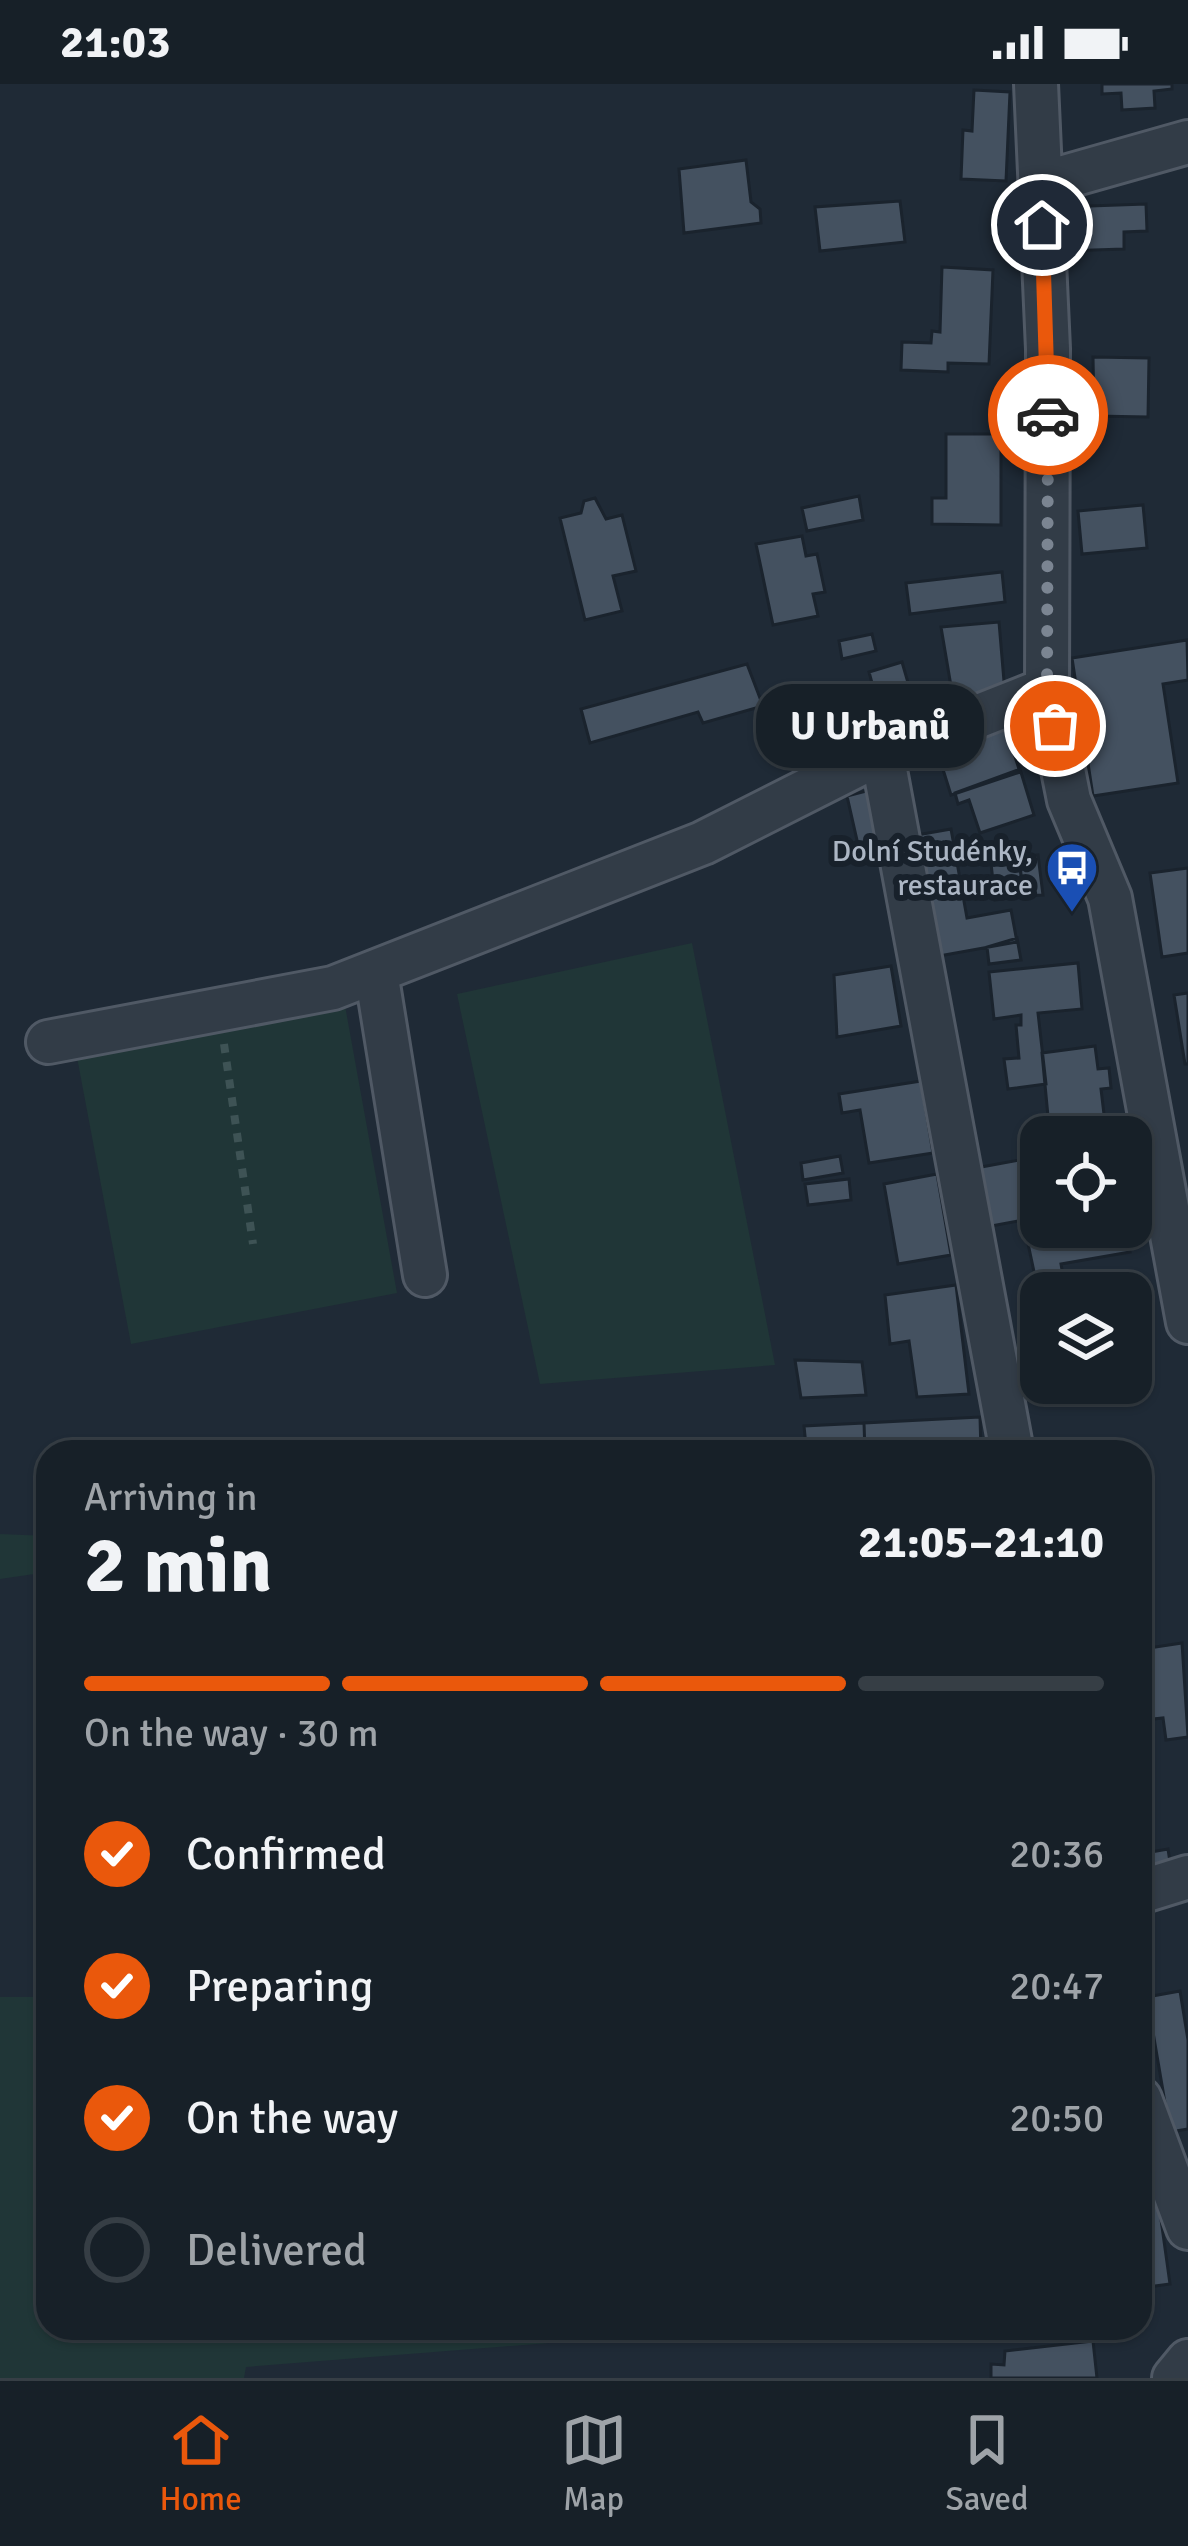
<!DOCTYPE html>
<meta charset="utf-8">
<style>
:root{--surface:#172028;--page:#242d34;--text:#f1f3f6;--muted:#9ea3a8;--line:#363e45;--accent:#ea580c}
body{margin:0;font-family:Signika,sans-serif;background:var(--page);color:var(--text);height:100vh;display:flex;flex-direction:column;font-size:45px;white-space:nowrap}
*{box-sizing:border-box;margin:0}
p{font-size:39px;color:var(--muted)}
.icon{flex:none;width:66px;height:66px;fill:none;stroke:currentColor;stroke-width:2;stroke-linecap:round;stroke-linejoin:round}
.map{position:relative;flex:1;overflow:hidden}
.panel{position:absolute;left:36px;top:1356px;width:1116px;height:900px;display:flex;flex-direction:column;background:var(--surface);border-radius:36px;box-shadow:0 3px 9px #0004,0 0 0 3px var(--line)}
.panel>*{flex:none}
.tools{position:absolute;left:1020px;top:1032px;display:grid;gap:24px}
.tools a{display:grid;place-items:center;width:132px;height:132px;border-radius:24px;background:var(--surface);box-shadow:0 3px 9px #0004,0 0 0 3px var(--line);font-size:60px}
.pin{position:absolute;display:grid;place-items:center;width:102px;height:102px;color:#fff;margin:-51px;border:6px solid #fff;border-radius:50%;box-shadow:0 3px 12px #0007}
.courier{position:absolute;display:grid;place-items:center;width:120px;height:120px;margin:-60px;border:9px solid #ea580c;border-radius:50%;background:#fff;color:#222;box-shadow:0 3px 15px #0007}
.bubble{position:absolute;height:84px;border-radius:36px;background:var(--surface);box-shadow:0 3px 9px #0004,0 0 0 3px var(--line);font-size:39px;font-weight:700;line-height:84px;text-align:center}
.head em{font-style:normal;font-weight:700}
.head div{display:flex;flex-direction:column-reverse}
.head{display:flex;align-items:center;justify-content:space-between;height:204px;padding:0 48px}
h1{font-size:78px;font-weight:700;line-height:90px}
.bar{display:grid;grid-template-columns:repeat(4,1fr);gap:18px 12px;align-content:center;height:144px;padding:0 48px}
.bar i{height:15px;border-radius:9px;background:var(--line)}
.bar .current{background:var(--accent)}
.bar p{grid-column:span 4}
ol{padding:0 48px;list-style:none}
li{display:flex;align-items:center;gap:36px;height:132px}
li p{margin-inline-start:auto}
li .icon{padding:12px;border-radius:50%;background:var(--accent);color:#fff;stroke-width:4}
li:last-child{color:var(--muted)}
li i{width:66px;height:66px;border:6px solid var(--line);border-radius:50%}
.status{display:flex;justify-content:space-between;align-items:center;height:84px;padding:0 60px;background:var(--surface);direction:ltr}
.status svg{height:33px;fill:currentColor}
.menu{display:flex;justify-content:space-around;align-items:center;height:168px;border-top:3px solid var(--line);background:var(--surface);font-size:33px;color:var(--muted)}
.menu a{display:grid;justify-items:center;gap:6px}
.menu .current{color:var(--accent)}
.map>svg:first-child{display:block}
.green{fill:#203637}
.building{fill:#445160;stroke:#1a232d;stroke-width:3}
.lines{fill:none;stroke-linecap:round;stroke-linejoin:round}
.minor-casing{stroke:#505965;stroke-width:48}
.path{stroke:#3e5355;stroke-width:8;stroke-dasharray:9 9;stroke-linecap:butt}
.minor{stroke:#323c47;stroke-width:42}
.done{stroke:#7b8592;stroke-width:12;stroke-dasharray:0 21.6}
.route{stroke:#ea580c;stroke-width:15}
.labels{text-anchor:middle;stroke-width:12;stroke-linejoin:round;paint-order:stroke}
.poi-label{font-size:30px;fill:#acb6c4;stroke:#18212b;text-anchor:end}
</style>
<div class="status"><b>21:03</b><svg viewBox="0 0 49 12"><path d="M0 12V9h3v3zM5 12V6h3v6zM10 12V3h3v9zM15 12V0h3v12zM26 1h20v11H26zM47 4h2v5h-2z"/></svg></div>
<div class="map">
<svg width="1188" height="2294" viewBox="0 0 1188 2294">
<rect width="100%" height="100%" fill="#1f2a36"/>
<!-- green -->
<path class="green" d="M692,859L775,1281L540,1300L457,910Z
M344,916L397,1209L131,1260L76,968Z
M0,1450L48,1452V1488L0,1495Z
M0,1913H48V2244H662L650,2251L246,2283L244,2294H0Z"/>
<!-- building -->
<path class="building" d="M1102,0H1172V5L1154,7L1155,24L1122,26L1121,9L1102,10Z
M974,6L1010,8L1006,97L961,95L963,46L972,47Z
M746,76L751,118L760,125L761,139L684,149L679,85Z
M900,117L905,158L820,167L815,123Z
M1146,120L1147,147L1124,148V165L1063,167L1062,123Z
M942,183L993,186L989,280L948,279V288L901,286L902,258L931,259L932,247L940,248Z
M1093,273L1149,274L1148,333L1094,332Z
M946,350H1001V441L932,440V414H946Z
M859,412L863,436L807,447L802,424Z
M595,414L606,435L622,431L636,487L613,492L622,527L585,536L560,434L581,429L584,417Z
M1143,421L1147,464L1082,470L1078,427Z
M802,452L806,472L817,470L825,508L813,510L818,532L773,541L756,460Z
M1002,488L1005,518L910,530L906,499Z
M999,538L1005,609L953,614L941,543Z
M872,550L876,567L842,575L839,557Z
M1187,556L1188,596L1163,600L1178,699L1093,712L1072,574Z
M902,578L918,633L845,655L832,611L872,599L869,588Z
M747,580L763,622L703,639L698,628L590,659L581,625Z
M1005,642L1020,688L951,711L936,663Z
M1020,685L1034,731L980,749L969,716L958,720L955,709Z
M870,706L882,759L859,765L847,712Z
M951,745L967,834L1011,826L1017,858L939,872L917,751Z
M1019,769L1023,812L995,816L990,770Z
M1038,771L1043,811L1023,812L1019,773Z
M1188,784V869L1162,873L1150,789Z
M1017,854L1021,876L989,880L987,863Z
M1078,879L1082,925L1038,929L1046,1000L1008,1005L1004,975L1019,974L1016,941H1021V931L994,935L989,888Z
M891,882L901,942L837,953L834,891Z
M1188,909V980H1185L1174,911Z
M1095,962L1098,985L1109,984L1111,1004L1101,1005L1106,1047L1071,1052L1069,1040L1049,1043L1042,969Z
M921,997L933,1069L869,1079L860,1026L842,1029L839,1010Z
M840,1072L843,1089L803,1096L801,1079Z
M1041,1072V1143H1125L1130,1168L1061,1180L1066,1209H1041L1040,1216L1023,1136L986,1143L976,1084Z
M937,1090L951,1171L898,1180L884,1100Z
M849,1095L851,1116L808,1121L805,1100Z
M956,1201L969,1310L917,1313L909,1257L890,1260L885,1211Z
M1139,1230L1142,1304L1098,1306V1299H1131V1231Z
M795,1276L862,1278L866,1311L801,1314Z
M980,1333L981,1368H865L864,1339Z
M864,1339L865,1368H800L806,1362L804,1342Z
M1182,1559L1188,1653L1166,1656L1163,1634L1153,1635L1142,1565Z
M1145,1735L1151,1768L1168,1765L1172,1791L1140,1797V1736Z
M1180,1907L1188,1956V2045L1170,2048L1147,1913Z
M1159,2121L1170,2200L1140,2204V2124Z
M1093,2257L1097,2294H991V2280L1004,2281L1005,2267Z"/>
<g class="lines">
<!-- minor casing -->
<g class="minor-casing">
<path id="minor" d="M1036,0L1048,265L1047,605L1069,716L1110,814L1188,1238
M1040,100L1188,58
M882,670L1012,1368
M376,888L425,1191
M48,958L333,904L703,759L865,677L1047,605
M1140,1808L1188,1793
M1140,2015L1188,2144
M1174,2294L1188,2277"/>
</g>
<!-- path -->
<path class="path" d="M224,960L253,1160"/>
<!-- minor -->
<use href="#minor" class="minor"/>
</g>
<g class="lines">
<!-- done -->
<path class="done" d="M1048,331L1047,604L1055,642"/>
<!-- route -->
<path class="route" d="M1042,141L1048,331"/>
</g>
<!-- icons -->
<defs>
<g id="bus-pin" transform="scale(2.7)"><path d="M0 17L-7.5 6A9.5 9.5 0 1 1 7.5 6Z" fill="#1a4fb4" stroke="#18212b"/><path d="M-5-6H5V4H4V6H2V4H-2V6H-4V4H-5ZM-3.5-4V0h7V-4ZM-3.5 1.2v1.5H-2V1.2ZM2 1.2v1.5H3.5V1.2Z" fill="#fff"/></g>
</defs>
<g fill-rule="evenodd">
<use href="#bus-pin" x="1072" y="784"/>
</g>
<g class="labels">
<!-- poi labels -->
<g class="poi-label">
<text x="1033" y="777">Dolní Studénky,<tspan x="1033" dy="34">restaurace</tspan></text>
</g>
</g>
</svg>
<div class="tools">
<a><svg class="icon" aria-label="locate" viewBox="0 0 24 24"><circle cx="12" cy="12" r="6"/><path d="M12 2v4M12 18v4M2 12h4M18 12h4"/></svg></a>
<a><svg class="icon" aria-label="layers" viewBox="0 0 24 24"><path d="M12 4l9 5-9 5-9-5zM3 14l9 5 9-5"/></svg></a>
</div>
<div class="pin" style="left:1055px;top:642px;background:#ea580c"><svg class="icon" aria-label="bag" viewBox="0 0 24 24"><path d="M5 8h14l-1 12H6zM9 8a3 3 0 0 1 6 0"/></svg></div>
<div class="pin" style="left:1042px;top:141px;background:#1f2937"><svg class="icon" aria-label="home" viewBox="0 0 24 24"><path d="M3 11l9-7 9 7M6 9v11h12V9"/></svg></div>
<div class="courier" style="left:1048px;top:331px"><svg class="icon" aria-label="car" viewBox="0 0 24 24"><path d="M5 17H2v-5l4-1 3-4h7l3 4 3 1v5h-3M9 17h6M6 11h13"/><circle cx="7" cy="17" r="2"/><circle cx="17" cy="17" r="2"/></svg></div>
<div class="bubble" style="left:756px;top:600px;width:228px">U Urbanů</div>
<section class="panel">
<div class="head"><div><h1>2 min</h1><p>Arriving in</p></div><em>21:05–21:10</em></div>
<div class="bar"><i class="current"></i><i class="current"></i><i class="current"></i><i></i><p>On the way · 30 m</p></div>
<ol>
<li><svg class="icon" aria-label="check" viewBox="0 0 24 24"><path d="M5 12l5 5 9-10"/></svg>Confirmed<p>20:36</p></li>
<li><svg class="icon" aria-label="check" viewBox="0 0 24 24"><path d="M5 12l5 5 9-10"/></svg>Preparing<p>20:47</p></li>
<li><svg class="icon" aria-label="check" viewBox="0 0 24 24"><path d="M5 12l5 5 9-10"/></svg>On the way<p>20:50</p></li>
<li><i></i>Delivered</li>
</ol>
</section>
</div>
<nav class="menu">
<a class="current"><svg class="icon" aria-label="home" viewBox="0 0 24 24"><path d="M3 11l9-7 9 7M6 9v11h12V9"/></svg>Home</a>
<a><svg class="icon" aria-label="map" viewBox="0 0 24 24"><path d="M3 6l6-2 6 2 6-2v14l-6 2-6-2-6 2zM9 4v14M15 6v14"/></svg>Map</a>
<a><svg class="icon" aria-label="saved" viewBox="0 0 24 24"><path d="M7 4h10v16l-5-4-5 4z"/></svg>Saved</a>
</nav>
